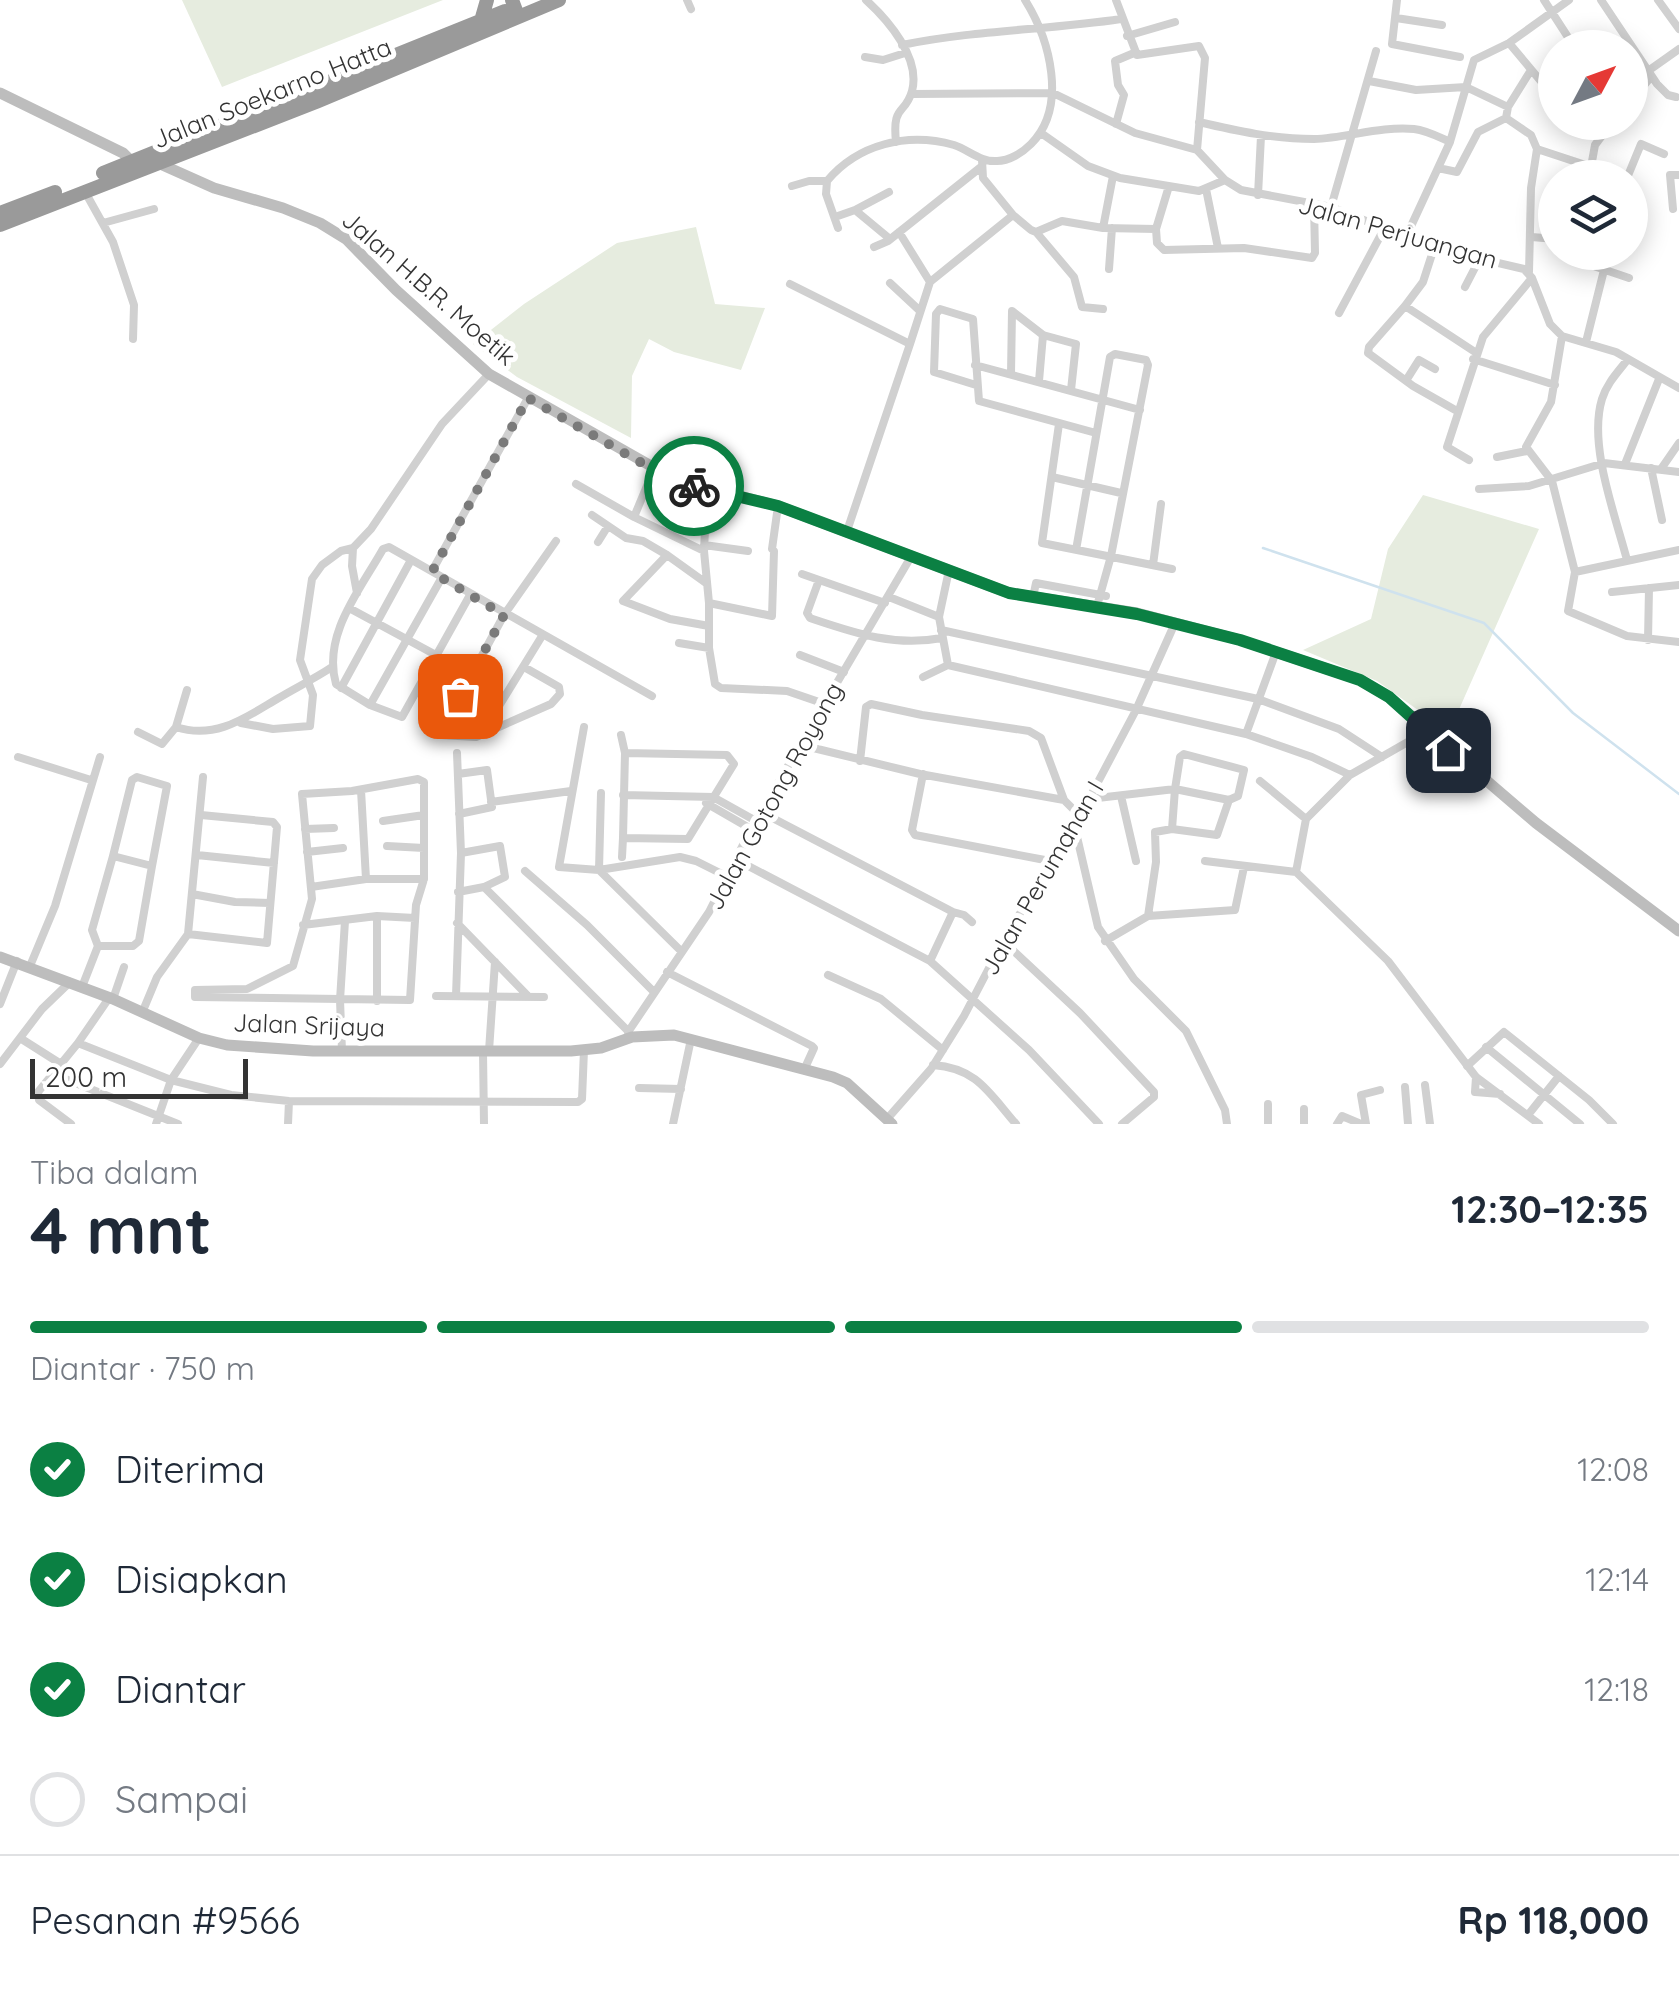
<!DOCTYPE html>
<html lang="id">
<meta charset="utf-8">
<style>
:root{--surface:#fff;--page:#f2f2f3;--text:#1f2937;--muted:#747a83;--line:#e0e1e3;--accent:#0b8043}
body{margin:0;font-family:Quicksand,sans-serif;background:var(--page);color:var(--text);height:100vh;display:flex;flex-direction:column;font-size:38px;white-space:nowrap}
*{box-sizing:border-box;margin:0}
p{font-size:32px;color:var(--muted)}
.icon{flex:none;width:55px;height:55px;fill:none;stroke:currentColor;stroke-width:2;stroke-linecap:round;stroke-linejoin:round}
.map{position:relative;height:1124px;overflow:hidden}
.panel{display:flex;flex-direction:column;background:var(--surface);flex:1}
.panel>*{flex:none}
.needle{width:65px;rotate:49deg}
.controls{position:absolute;left:1538px;top:30px;display:grid;gap:20px}
.controls a{display:grid;place-items:center;width:110px;height:110px;border-radius:50%;background:var(--surface);box-shadow:0 5px 25px #0003;font-size:50px}
.scale{position:absolute;left:30px;bottom:25px;width:218px;box-sizing:border-box;padding-left:10px;border:5px solid #333;border-top:0;font-size:28px;line-height:35px;white-space:nowrap;color:#333;-webkit-text-stroke:8px #fff;paint-order:stroke}
.pin{position:absolute;display:grid;place-items:center;width:85px;height:85px;color:#fff;margin:-42px;border-radius:20px;box-shadow:0 5px 15px #0006}
.courier{position:absolute;display:grid;place-items:center;width:100px;height:100px;margin:-50px;border:8px solid #0b8043;border-radius:50%;background:#fff;color:#222;box-shadow:0 2px 12px #0007}
.overview em{font-style:normal;font-weight:700}
.overview div{display:flex;flex-direction:column-reverse}
.overview{display:flex;align-items:center;justify-content:space-between;height:170px;padding:0 30px}
h1{font-size:65px;font-weight:700;line-height:75px}
.bar{display:grid;grid-template-columns:repeat(4,1fr);gap:15px 10px;align-content:center;height:120px;padding:0 30px}
.bar i{height:12px;border-radius:8px;background:var(--line)}
.bar .selected{background:var(--accent)}
.bar p{grid-column:span 4}
.line{display:flex;align-items:center;gap:25px;padding:0 30px;border-top:2px solid var(--line)}
.line div{flex:1}
ol{padding:0 30px;list-style:none}
li{display:flex;align-items:center;gap:30px;height:110px}
li p{margin-inline-start:auto}
li .icon{padding:10px;border-radius:50%;background:var(--accent);color:#fff;stroke-width:4}
li:last-child{color:var(--muted)}
li i{width:55px;height:55px;border:5px solid var(--line);border-radius:50%}
.map>svg:first-child{display:block}
.green{fill:#e6ecdf}
.lines{fill:none;stroke-linecap:round;stroke-linejoin:round}
.stream{stroke:#cfe2ee;stroke-width:2.5}
.street{stroke:#d0d0d0;stroke-width:8}
.secondary{stroke:#bdbdbd;stroke-width:11}
.highway{stroke:#9a9a9a;stroke-width:14}
.done{stroke:#7a7a7a;stroke-width:10;stroke-dasharray:0 18}
.route{stroke:#0b8043;stroke-width:12}
.labels{text-anchor:middle;stroke-width:10;stroke-linejoin:round;paint-order:stroke}
.street-label{font-size:25px;fill:#333;stroke:#fff}
</style>
<div class="map">
<svg width="1679" height="1124" viewBox="0 0 1679 1124">
<rect width="100%" height="100%" fill="#fff"/>
<!-- green -->
<path class="green" d="M182,0H443L222,87Z
M696,227L715,304L765,308L741,370L674,352L649,339L632,376L631,438L517,377L473,344L524,304L617,243Z
M1423,495L1539,529L1449,732L1377,681L1303,650L1371,619L1388,549Z"/>
<g class="lines">
<!-- stream -->
<path class="stream" d="M1263,548L1484,623L1573,713L1679,794"/>
<!-- street -->
<path class="street" d="M687,0L691,9
M866,0C888,20 921,58 912,91C905,116 892,103 896,142
M1116,0L1137,55L1199,46L1205,58L1197,150
M1397,0L1392,44L1460,57
M1544,0L1575,48
M1601,0L1657,84L1668,95L1676,97
M1658,0L1679,29
M1396,18L1442,25
M1127,36L1175,22
M1509,43L1555,98
M902,45C975,30 1048,30 1121,19
M865,57L883,60L905,53
M1648,71L1679,49
M1369,81L1416,90L1466,87L1508,107L1506,118
M912,94L1053,93L1135,133L1197,150L1225,180L1241,190L1331,207L1434,248L1524,269L1532,278L1550,324L1562,336L1616,352L1679,388
M1630,102L1651,77
M1508,107L1531,70
M1506,118L1531,135L1537,149L1531,188L1529,272
M1199,122C1237,131 1274,139 1314,139C1347,138 1380,126 1414,129C1426,130 1439,137 1450,142
M1116,124L1124,95L1118,85L1115,61L1134,53
M1041,133L1088,166L1120,178L1199,191L1225,180
M1537,149L1625,178
M982,160L983,178L1013,215L1031,230L1036,232L1062,221L1103,228
M1438,168L1457,172L1478,132L1506,118
M1113,176L1103,228L1156,229
M1589,178L1595,145L1612,122
M1627,178L1641,144L1664,154
M792,186L809,181H827
M1169,186L1156,229L1157,243L1164,250L1244,248L1312,258L1315,253L1314,204
M1206,189L1218,248
M84,190L113,242L134,305L133,339
M1258,195L1261,136
M1331,207L1376,51
M1673,209L1670,175H1679
M855,210L889,192
M835,217L855,210L890,239
M103,223L154,209
M838,228L826,194L827,181C858,144 907,132 954,145C969,150 980,162 997,161C1009,161 1022,153 1031,144C1068,107 1050,40 1025,0
M899,232L930,282
M1036,232L1074,277L1082,307L1103,309
M1406,237L1450,142L1474,60L1509,43L1569,0
M1532,237L1555,239
M874,247L888,241L981,167
M1434,248L1423,282L1405,306L1475,352
M1573,259L1629,278
M1109,269L1112,228
M890,283L919,310
M790,284L910,344L930,282L1013,215
M1465,287L1480,258
M1405,306L1369,347L1368,353L1413,386L1457,411
M1339,313L1384,229
M1562,336L1551,402L1526,447L1552,481L1575,572L1568,611L1627,636L1679,642
M1586,342L1604,270
M1473,359L1555,385
M975,365L1140,410
M1011,374L1012,311L1043,335L1076,344L1071,390
M1407,379L1419,360L1435,369
M1039,381L1043,335
M976,385L934,372L936,314L940,309L973,319L979,401L1096,433
M1059,424L1042,543L1172,569
M1497,457L1527,451
M1469,460L1447,447L1483,337L1532,278
M1625,464L1659,379
M1651,468L1662,520
M1661,469L1679,443
M1052,477L1121,493
M576,484L634,517L704,551
M707,489L704,551L709,603V648L715,684L721,688L787,691L825,704
M1479,489L1529,486L1604,463L1679,472
M592,515L626,538L643,541L667,555L706,583
M634,517L654,469
M847,531L910,344
M598,542L608,526
M704,545L748,551
M353,548L352,566L357,593
M1076,550L1110,357L1115,354L1146,360L1148,365L1111,556L1097,606
M667,555L623,601L670,619L709,626
M1627,560C1615,514 1588,445 1602,399C1607,383 1618,372 1628,359
M1153,565L1161,504
M949,570L939,617L948,665L1246,734L1312,757L1350,775
M432,571L528,398
M1575,572L1679,550
M802,574L885,603
M819,580L807,613L810,618C855,633 894,647 942,638
M1612,592L1679,585
M470,595L402,717L370,705L336,684C322,635 360,590 383,549L389,547L652,696
M889,597L939,617
M1033,597L1036,583L1106,596
M709,603L772,616L774,551L772,549L778,506
M349,608L471,674
M941,630L1258,699L1339,729L1382,757
M1648,640L1649,588
M679,643L709,648
M800,655L844,672
M425,677L490,715L494,714L542,636
M923,677L948,665
M341,688L411,560
M187,690L176,727C215,740 245,718 277,699C295,688 314,679 332,667
M460,696L504,615L556,541
M370,705L441,579
M241,723L273,729L310,726L313,695L300,660L312,579L322,565L341,551L353,548L371,529L442,424L489,374
M584,727L559,867L599,870L682,952
M138,732L162,744L176,727
M1246,734L1276,652
M440,735L476,737L551,704L560,694L559,687L524,667
M621,735L625,753L623,838L688,839L734,764L727,755L625,753
M801,745L920,774L1064,800
M18,757L91,780
M860,761L866,707L871,704L922,715L1029,731L1041,738L1064,800L1079,815
M458,774L487,770L492,807L459,814
M923,774L912,830L915,835L1050,861
M418,779L424,782V879L416,905L410,1000L195,997V990L247,989L293,966L312,899L302,794L352,791Z
M1260,781L1306,819
M361,790L366,879
M601,793L599,870L680,857L696,861L726,876
M623,795L713,797L756,821
M1121,796L1136,861
M1089,799L1175,789L1180,757L1184,754L1244,770L1238,796L1229,800L1217,835L1172,829L1155,832L1156,862L1148,916
M491,802L571,791
M706,803L751,829
M761,812L953,912L930,961
M383,821L424,815
M1074,824L1098,927L1134,979L1186,1031L1225,1110L1227,1124
M305,829L334,828
M1172,829L1175,789L1229,800
M387,846L424,848
M307,852L343,848
M197,855L274,863
M113,856L132,780L137,777L167,786L152,866
M622,857L623,838
M735,859L930,961L1029,1050L1099,1124
M1205,861L1296,872L1388,961L1476,1077L1539,1124
M525,871L587,925L654,992
M1296,872L1306,819L1350,775L1427,731
M311,887L366,879H424
M484,887L629,1032
M458,892L484,887L505,877L500,846L461,853
M192,894L235,902L270,903
M953,912L964,915L972,922
M457,923L527,995
M303,925L377,916L415,918
M188,934L267,943L277,827L273,822L201,815
M1003,941L1080,1013L1154,1092V1097L1122,1124
M1105,941L1148,916L1235,910L1244,867
M30,966L55,906L100,757
M667,972L812,1046L814,1048L804,1070
M828,975L881,999L943,1050
M82,987L98,946L92,930L113,856L152,866L139,941L133,946H98
M436,996L544,997
M456,996L461,853L457,753
M113,999L124,967
M377,1001V916
M0,1004L17,961
M142,1013L157,977L188,934L203,777
M628,1032L709,912L751,829L912,555
M20,1038L61,1064
M78,1043L171,1080L231,1095L289,1101L578,1102L582,1099L584,1050
M1486,1047L1580,1124
M342,1051L340,1000L345,921
M489,1051L495,962
M483,1052L484,1124
M0,1064L42,1009L70,982
M933,1065C977,1068 989,1093 1016,1124
M1467,1066L1504,1032L1589,1100L1613,1124
M53,1074L178,1124
M1476,1077L1475,1092L1500,1094
M1425,1085L1430,1124
M1405,1087L1408,1124
M639,1088L681,1089
M1268,1104V1124
M1304,1109V1124
M1528,1115L1559,1076
M887,1119L931,1069L964,1016L1001,945L1089,799L1136,710L1175,623
M71,1124L39,1100L38,1092L78,1043L109,998
M156,1124L171,1080L199,1038
M288,1124L289,1101
M673,1124L691,1039
M1337,1124L1342,1116L1361,1124
M1366,1124L1361,1095L1380,1090"/>
<!-- secondary -->
<path class="secondary" d="M0,93L123,153L132,162
M158,163L214,188L283,208L320,223L346,239L396,290L489,374L674,479L778,506L1009,593L1137,613L1240,640L1360,680L1389,697L1536,823L1679,931
M0,957L113,999L199,1038L227,1045L313,1051H571L601,1048L632,1037L674,1035L833,1077L847,1083L892,1124"/>
<!-- highway -->
<path class="highway" d="M512,0L518,16
M481,21L487,0
M103,173L505,11
M0,213L55,192
M0,225L316,102L559,0"/>
</g>
<g class="lines">
<!-- done -->
<path class="done" d="M460,696L504,615L432,572L528,398L654,470L694,486"/>
<!-- route -->
<path class="route" d="M694,486L778,506L1009,593L1137,614L1240,640L1360,680L1389,697L1448,750"/>
</g>
<g class="labels">
<!-- street labels -->
<g class="street-label">
<text transform="translate(272 93) rotate(-22)" y="9">Jalan Soekarno Hatta</text>
<text transform="translate(1398 232) rotate(16)" y="9">Jalan Perjuangan</text>
<text transform="translate(429 288) rotate(41)" y="9">Jalan H.B.R. Moetik</text>
<text transform="translate(774 796) rotate(-61)" y="9">Jalan Gotong Royong</text>
<text transform="translate(1042 878) rotate(-60)" y="9">Jalan Perumahan I</text>
<text transform="translate(309 1025) rotate(2)" y="9">Jalan Srijaya</text>
</g>
</g>
</svg>
<div class="controls">
<a><svg class="needle" viewBox="-14 -14 28 28"><path d="M0-13l5 13h-10z" fill="#e53935"/><path d="M0 13l5-13h-10z" fill="#747a83"/></svg></a>
<a><svg class="icon" aria-label="layers" viewBox="0 0 24 24"><path d="M12 4l9 5-9 5-9-5zM3 14l9 5 9-5"/></svg></a>
</div>
<div class="scale">200 m</div>
<div class="pin" style="left:460px;top:696px;background:#ea580c"><svg class="icon" aria-label="bag" viewBox="0 0 24 24"><path d="M5 8h14l-1 12H6zM9 8a3 3 0 0 1 6 0"/></svg></div>
<div class="pin" style="left:1448px;top:750px;background:#1f2937"><svg class="icon" aria-label="home" viewBox="0 0 24 24"><path d="M3 11l9-7 9 7M6 9v11h12V9"/></svg></div>
<div class="courier" style="left:694px;top:486px"><svg class="icon" aria-label="bike" viewBox="0 0 24 24"><circle cx="6" cy="16" r="4"/><circle cx="18" cy="16" r="4"/><path d="M6 16l4-8h5l3 8M10 8l3 8H6M13 5h3"/></svg></div>
</div>
<section class="panel">
<div class="overview"><div><h1>4 mnt</h1><p>Tiba dalam</p></div><em>12:30–12:35</em></div>
<div class="bar"><i class="selected"></i><i class="selected"></i><i class="selected"></i><i></i><p>Diantar · 750 m</p></div>
<ol>
<li><svg class="icon" aria-label="check" viewBox="0 0 24 24"><path d="M5 12l5 5 9-10"/></svg>Diterima<p>12:08</p></li>
<li><svg class="icon" aria-label="check" viewBox="0 0 24 24"><path d="M5 12l5 5 9-10"/></svg>Disiapkan<p>12:14</p></li>
<li><svg class="icon" aria-label="check" viewBox="0 0 24 24"><path d="M5 12l5 5 9-10"/></svg>Diantar<p>12:18</p></li>
<li><i></i>Sampai</li>
</ol>
<div class="line" style="height:130px"><div>Pesanan #9566</div><b>Rp 118,000</b></div>
</section>
